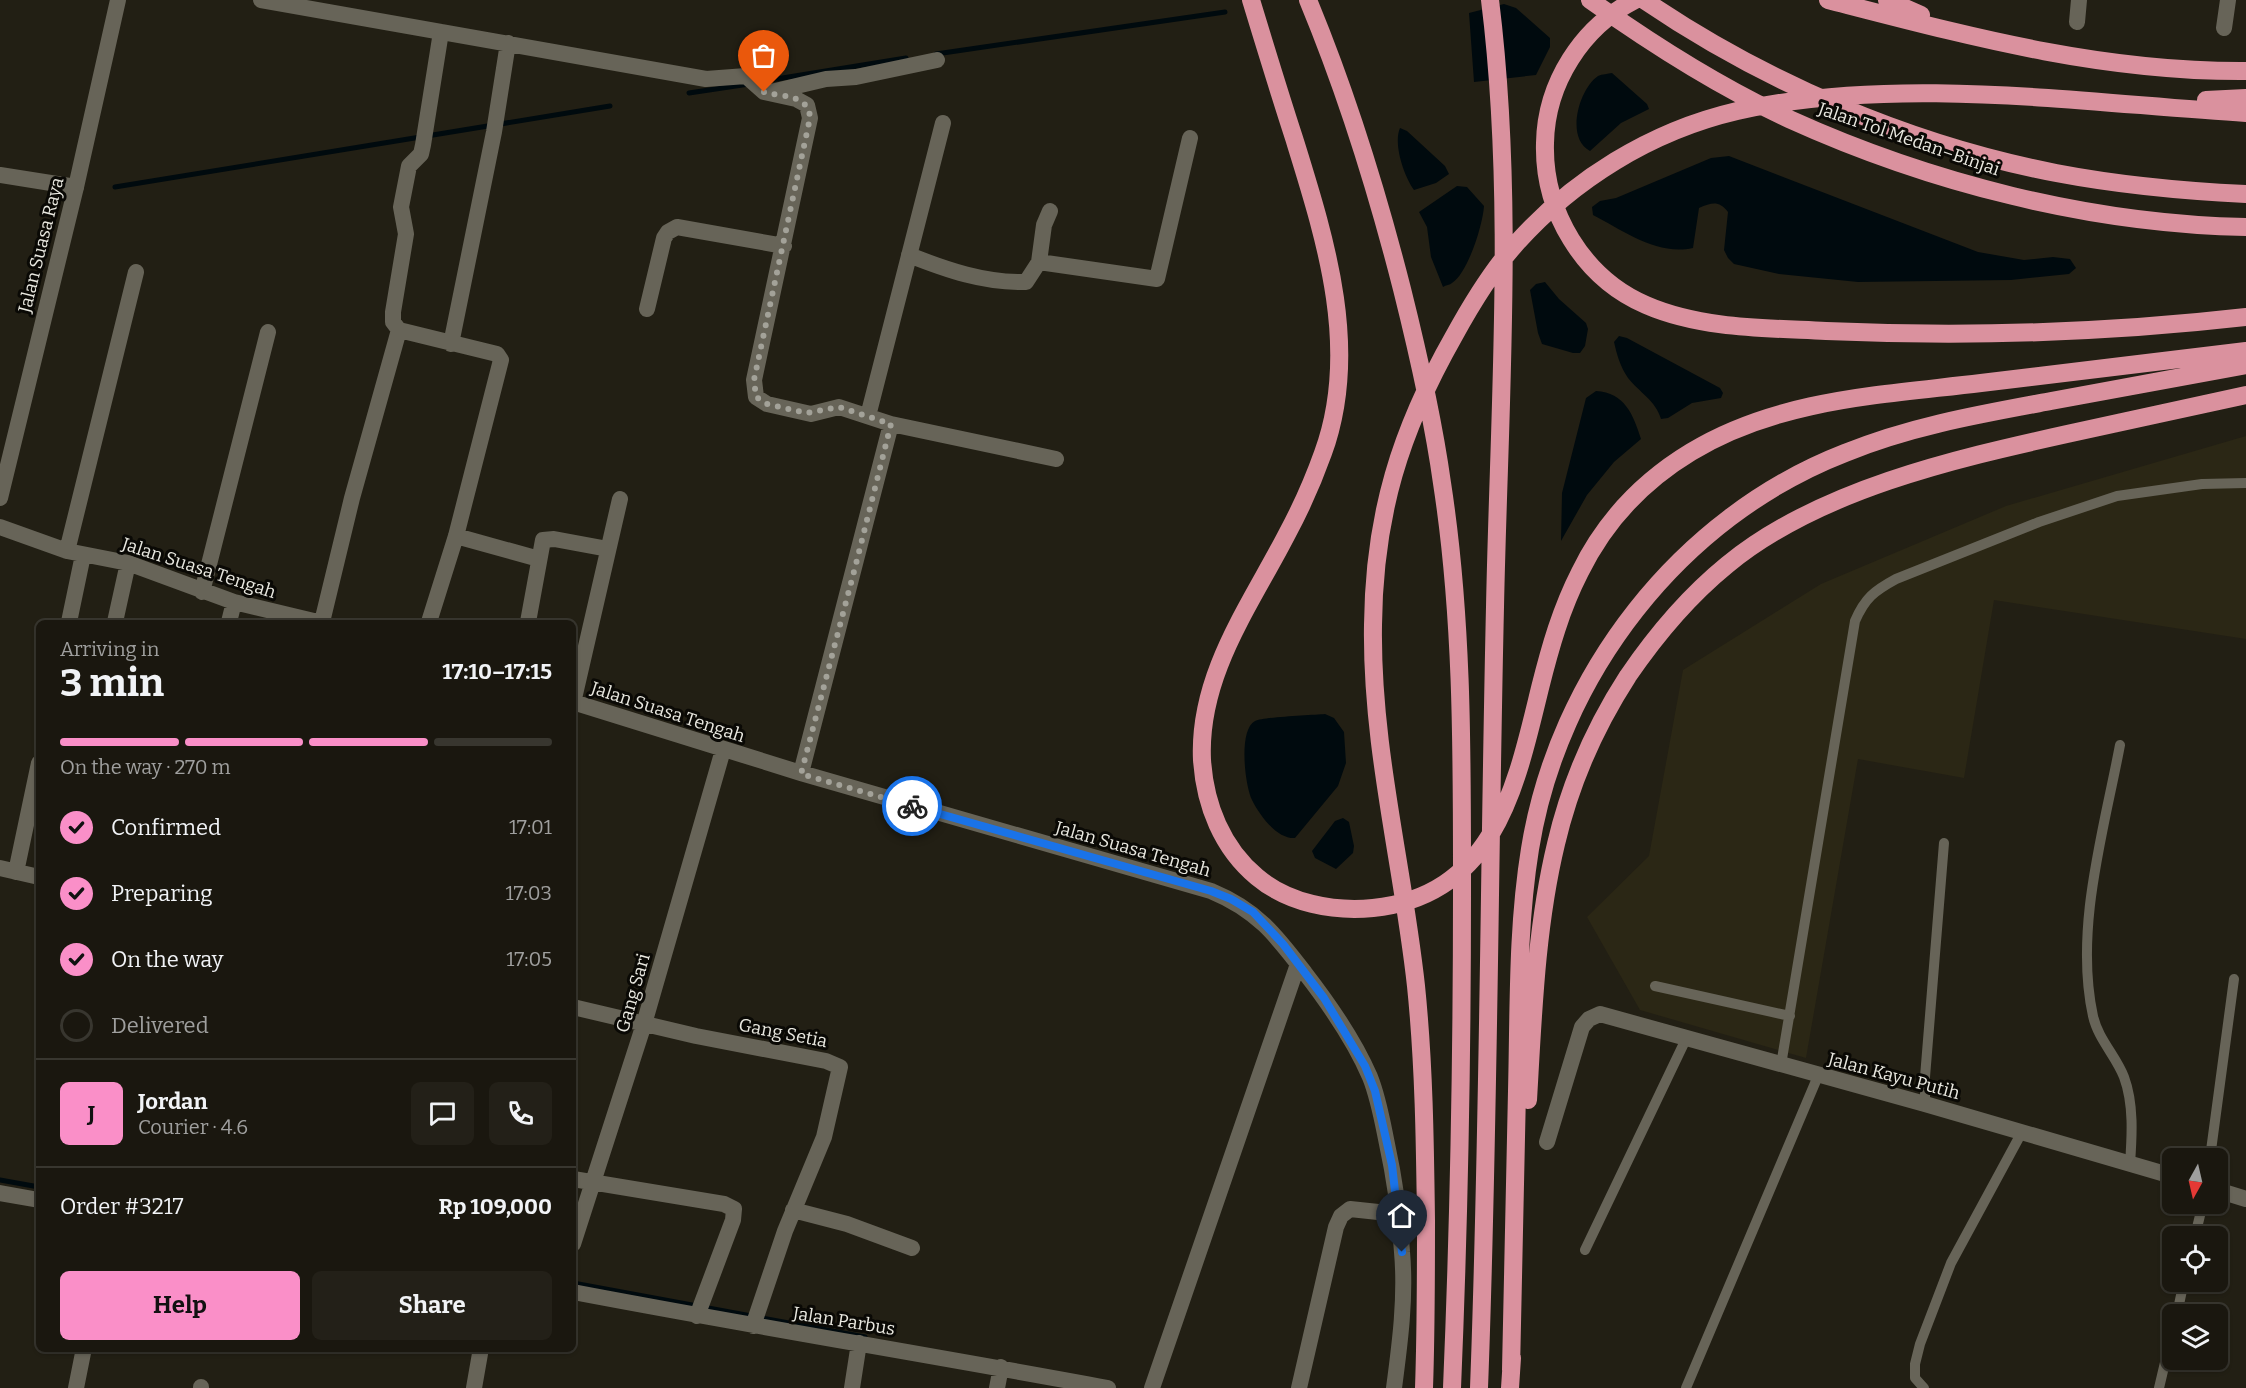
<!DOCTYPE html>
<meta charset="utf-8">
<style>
:root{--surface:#1a170f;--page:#232018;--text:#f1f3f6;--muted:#9f9f9e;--line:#38362f;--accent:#fa8fc8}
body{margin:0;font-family:Bitter,serif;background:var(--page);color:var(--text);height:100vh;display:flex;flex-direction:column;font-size:22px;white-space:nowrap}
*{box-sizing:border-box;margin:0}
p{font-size:20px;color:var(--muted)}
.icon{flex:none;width:33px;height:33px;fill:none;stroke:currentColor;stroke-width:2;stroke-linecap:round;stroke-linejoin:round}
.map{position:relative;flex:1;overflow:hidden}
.drawer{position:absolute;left:36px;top:620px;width:540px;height:732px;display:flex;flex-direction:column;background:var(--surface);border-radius:9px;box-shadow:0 2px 4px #0004,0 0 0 2px var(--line)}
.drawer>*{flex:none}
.needle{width:39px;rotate:188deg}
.buttons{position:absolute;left:2162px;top:1148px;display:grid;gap:12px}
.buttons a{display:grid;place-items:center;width:66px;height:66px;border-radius:9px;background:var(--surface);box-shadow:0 2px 4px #0004,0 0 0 2px var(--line);font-size:30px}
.pin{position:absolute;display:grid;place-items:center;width:51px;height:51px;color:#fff;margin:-62px -26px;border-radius:50% 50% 50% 0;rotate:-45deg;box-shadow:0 0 6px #0007}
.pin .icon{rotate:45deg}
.courier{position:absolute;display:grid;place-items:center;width:60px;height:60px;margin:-30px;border:4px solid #1a73e8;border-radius:50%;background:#fff;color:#222;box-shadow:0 2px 8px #0007}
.summary em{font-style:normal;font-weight:700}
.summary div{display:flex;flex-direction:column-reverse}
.summary{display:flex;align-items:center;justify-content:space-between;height:102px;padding:0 24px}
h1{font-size:39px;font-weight:700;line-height:45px}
.bar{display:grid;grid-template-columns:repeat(4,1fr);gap:9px 6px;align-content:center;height:72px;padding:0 24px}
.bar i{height:8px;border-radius:4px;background:var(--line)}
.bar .on{background:var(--accent)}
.bar p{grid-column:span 4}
.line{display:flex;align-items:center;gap:15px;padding:0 24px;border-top:2px solid var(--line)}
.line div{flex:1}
.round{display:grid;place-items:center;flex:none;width:63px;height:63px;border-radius:9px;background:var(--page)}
ol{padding:0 24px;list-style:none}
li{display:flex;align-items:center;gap:18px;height:66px}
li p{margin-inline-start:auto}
li .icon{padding:6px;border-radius:50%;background:var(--accent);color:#111;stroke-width:4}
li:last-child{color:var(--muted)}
li i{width:33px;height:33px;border:3px solid var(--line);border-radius:50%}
.cta{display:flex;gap:12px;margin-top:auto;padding:12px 24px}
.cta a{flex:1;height:69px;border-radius:9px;background:var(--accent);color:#111;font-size:24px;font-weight:700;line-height:69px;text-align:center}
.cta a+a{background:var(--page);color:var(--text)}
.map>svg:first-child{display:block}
.built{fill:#2b2715}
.water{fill:#000a0e}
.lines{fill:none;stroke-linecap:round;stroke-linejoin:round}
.stream{stroke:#000a0e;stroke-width:5}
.service{stroke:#676458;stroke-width:10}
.minor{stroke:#676458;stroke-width:16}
.tertiary{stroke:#676458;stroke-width:16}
.motorway{stroke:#da919e;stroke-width:18}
.done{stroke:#a3a299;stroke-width:6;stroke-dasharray:0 10.8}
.route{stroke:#1a73e8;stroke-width:8}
.labels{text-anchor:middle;stroke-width:6;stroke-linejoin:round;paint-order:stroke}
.street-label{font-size:18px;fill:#e9e8e0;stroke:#0a0905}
</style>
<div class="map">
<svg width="2246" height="1388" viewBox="0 0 2246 1388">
<rect width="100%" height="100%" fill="#221f14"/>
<!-- built -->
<path class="built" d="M2246,436V639L1994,600L1964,778L1858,759L1806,1058L1640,1010L1587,917L1649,856L1683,670L1821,584L2006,506Z"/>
<!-- water -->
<path class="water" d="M1504,4L1516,8L1550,38V47L1536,75L1474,82L1469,13Z
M1612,73L1647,104L1649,109L1621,123L1590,151C1565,138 1579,89 1598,76C1602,74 1608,74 1612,73Z
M1400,128L1407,131L1445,166L1449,174L1436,183L1414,190C1404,176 1393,144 1400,128Z
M1729,156L1978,252L2024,260L2053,257L2070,259L2076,268L2069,274L2011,280L1858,282L1779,274L1734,264L1728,258L1724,250L1728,212C1719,201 1713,202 1699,208L1693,248C1657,256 1624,231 1593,215L1592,207L1600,201L1616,198L1711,158Z
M1457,186L1467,187L1484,206C1483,224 1468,273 1452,283C1450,285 1446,285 1443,287L1431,257L1427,227L1419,212Z
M1545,282L1559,299L1586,323L1588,329L1585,346L1580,353H1573L1542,344L1538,333L1530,290L1536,284Z
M1619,336L1627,338L1720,388L1723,393L1721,398L1692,403L1668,418L1661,419C1656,401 1639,392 1628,378C1620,366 1617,355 1614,342Z
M1596,391C1625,393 1633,414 1641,439L1614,462L1587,495L1561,541L1562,493L1586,398Z
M1325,714L1334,718L1344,732L1346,763L1338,786L1295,838C1277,839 1260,816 1252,800C1245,786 1238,730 1255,721C1264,717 1312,715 1325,714Z
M1343,818L1349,822L1354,846L1353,853L1336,869L1315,858L1312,851L1335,821Z"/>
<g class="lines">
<!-- stream -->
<path class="stream" d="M936,54L1225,12
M758,82L906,58
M689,93L749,84
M115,187L610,106
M0,1180L39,1187
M573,1283L865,1337"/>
<!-- service -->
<path class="service" d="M2120,745C2104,830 2074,929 2093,1016C2098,1039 2116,1056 2124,1077C2134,1104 2132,1136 2130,1164
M1655,986L1790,1016
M1781,1065L1855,621C1865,598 1874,591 1896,579L2039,522L2117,496L2202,484L2246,483
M1925,1104V1077L1944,843
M2210,1158L2234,979
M2195,1236L2203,1203
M1585,1250L1686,1039
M2177,1314L2184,1281
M1686,1388L1818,1076
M1924,1388L1915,1378V1364L1920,1344L1951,1263L2022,1132
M2159,1388L2172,1333"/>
<!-- minor -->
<path class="minor" d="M261,0L706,79L746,76L764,92L796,99L807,105L810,118L754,380L756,397L767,404L811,414L839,407L891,424L801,773
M2077,22L2079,0
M2224,28L2228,0
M771,92L826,79L856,77L937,60
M0,175L76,187
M909,255C947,270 984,283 1026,282L1039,262L1044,225L1050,211
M1039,262L1157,279L1190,138
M647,309L664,238L668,232L677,227L784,246
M451,344L494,132L508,43
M868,416L943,123
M891,424L1056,459
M0,527L67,551L128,563L234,602L318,622
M456,536L539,559
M67,551L136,272
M202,592L268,332
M69,622L83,555
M115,622L128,563
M229,622L234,602
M322,622L352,498L399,330
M429,622L456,536L501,360L497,354L399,330L393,322V312L406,234L401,207L409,166L421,154L423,145L441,32
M528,622L543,540L554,539L608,549
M573,702L801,773L1211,891C1257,910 1276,935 1305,973C1329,1004 1355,1042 1370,1077C1378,1097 1382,1119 1386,1139C1394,1176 1400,1214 1402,1252C1406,1297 1400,1343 1394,1388
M573,703L620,499
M0,868L39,877
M16,872L39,763
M573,1007L696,1036L826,1061L840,1067L824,1137L785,1231L753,1326
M1547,1142L1582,1027L1589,1019L1600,1014L1925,1104L2172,1176
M573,1179L724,1204L734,1209L733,1220L697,1316
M2217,1190L2246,1199
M0,1193L39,1200
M793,1210L847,1224L912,1248
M573,1244L644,1024L723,750
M573,1292C751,1326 930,1355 1108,1388
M76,1388L84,1348
M201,1388V1387
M474,1388L481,1348
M852,1388L859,1343
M997,1388L1001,1367
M1152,1388L1298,964
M1299,1388L1336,1227L1341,1216L1350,1209L1397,1214"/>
<!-- tertiary -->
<path class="tertiary" d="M0,498L76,187L118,0"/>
<!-- motorway -->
<path class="motorway" d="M1251,0C1265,46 1279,92 1294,138C1325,238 1361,349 1323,453C1313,481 1301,508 1287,534C1250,606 1198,675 1202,760C1205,805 1222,848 1257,877C1288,903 1333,912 1373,908C1495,895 1516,786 1540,688C1550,648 1561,609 1580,572C1605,521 1643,481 1691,452C1778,399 1882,395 1981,383C2069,372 2158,362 2246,351
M1308,0C1347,94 1377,191 1402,289C1418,353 1433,418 1442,483C1463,619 1462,756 1462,893C1462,1058 1459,1223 1452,1388
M1590,0C1652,44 1719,87 1789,119C1930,183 2091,224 2246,227
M1635,0C1582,27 1546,83 1545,143C1543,211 1583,278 1646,305C1701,329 1767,328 1826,331C1967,337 2107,333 2246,317
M1644,0C1766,83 1911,145 2056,173C2119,185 2182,191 2246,194
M1828,0C1968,36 2100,72 2246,71
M1887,0L1921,15
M2206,100L2246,98
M1528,1100C1533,1014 1536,927 1556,844C1570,784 1595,727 1628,676C1656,635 1689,596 1727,565C1818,490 1954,459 2067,434C2127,421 2186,408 2246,395
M1511,1370C1513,1277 1515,1184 1517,1091C1519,1011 1517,929 1530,849C1558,675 1680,517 1845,453C1911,426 1981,414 2051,401C2116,389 2181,377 2246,365
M1424,1388C1426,1332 1426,1277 1426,1221C1425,1143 1424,1064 1416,986C1403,865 1371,747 1373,625C1374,515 1400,431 1454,336C1471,305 1490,273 1514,246C1572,180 1651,131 1737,111C1898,75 2082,103 2246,113
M1479,1388C1489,1128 1489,867 1495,607C1499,406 1515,200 1490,0
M1510,1388L1512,1358"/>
</g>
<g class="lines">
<!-- done -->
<path class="done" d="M764,92C782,97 809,94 810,118L754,380L756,397L767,404L806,413L839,407L891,424L857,560L801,774L912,806"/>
<!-- route -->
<path class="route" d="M912,806L1211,891L1231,899L1253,912L1283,944L1324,998L1365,1066L1375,1091L1392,1165L1402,1252"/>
</g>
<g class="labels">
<!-- street labels -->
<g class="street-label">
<text transform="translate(1909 139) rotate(19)" y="6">Jalan Tol Medan–Binjai</text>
<text transform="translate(41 245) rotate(-76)" y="6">Jalan Suasa Raya</text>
<text transform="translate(199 568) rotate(18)" y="6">Jalan Suasa Tengah</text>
<text transform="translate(668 712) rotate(18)" y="6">Jalan Suasa Tengah</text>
<text transform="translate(1133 849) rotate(16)" y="6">Jalan Suasa Tengah</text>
<text transform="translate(633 993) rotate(-74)" y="6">Gang Sari</text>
<text transform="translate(783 1033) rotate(11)" y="6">Gang Setia</text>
<text transform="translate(1894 1076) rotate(15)" y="6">Jalan Kayu Putih</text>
<text transform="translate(844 1321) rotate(9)" y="6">Jalan Parbus</text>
</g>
</g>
</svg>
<div class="buttons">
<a><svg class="needle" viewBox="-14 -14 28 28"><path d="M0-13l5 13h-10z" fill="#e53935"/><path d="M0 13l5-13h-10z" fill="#9f9f9e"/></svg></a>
<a><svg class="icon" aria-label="locate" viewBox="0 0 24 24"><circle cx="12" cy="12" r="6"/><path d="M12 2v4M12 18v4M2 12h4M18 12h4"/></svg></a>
<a><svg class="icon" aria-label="layers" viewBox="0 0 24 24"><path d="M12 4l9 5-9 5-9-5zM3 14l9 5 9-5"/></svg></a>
</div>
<div class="pin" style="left:764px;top:92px;background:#ea580c"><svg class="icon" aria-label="bag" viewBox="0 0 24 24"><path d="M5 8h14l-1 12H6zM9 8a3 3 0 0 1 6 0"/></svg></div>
<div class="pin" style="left:1402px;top:1252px;background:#1f2937"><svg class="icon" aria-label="home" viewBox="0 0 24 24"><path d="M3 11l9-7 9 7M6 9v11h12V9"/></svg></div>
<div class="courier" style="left:912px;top:806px"><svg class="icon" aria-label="bike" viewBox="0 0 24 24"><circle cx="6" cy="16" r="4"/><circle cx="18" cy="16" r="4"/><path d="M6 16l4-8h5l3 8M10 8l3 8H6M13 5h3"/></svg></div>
<section class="drawer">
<div class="summary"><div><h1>3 min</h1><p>Arriving in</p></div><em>17:10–17:15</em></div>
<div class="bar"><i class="on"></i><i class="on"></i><i class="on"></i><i></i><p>On the way · 270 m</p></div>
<ol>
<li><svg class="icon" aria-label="check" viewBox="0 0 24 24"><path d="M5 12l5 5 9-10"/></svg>Confirmed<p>17:01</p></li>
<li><svg class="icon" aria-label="check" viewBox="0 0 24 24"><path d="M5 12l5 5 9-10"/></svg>Preparing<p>17:03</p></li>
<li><svg class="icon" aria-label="check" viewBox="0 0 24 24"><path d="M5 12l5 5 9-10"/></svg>On the way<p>17:05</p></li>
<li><i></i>Delivered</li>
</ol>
<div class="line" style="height:108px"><b class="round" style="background:var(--accent);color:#111">J</b><div><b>Jordan</b><p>Courier · 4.6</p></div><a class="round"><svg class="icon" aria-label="chat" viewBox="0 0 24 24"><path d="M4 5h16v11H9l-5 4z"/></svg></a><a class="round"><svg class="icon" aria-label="phone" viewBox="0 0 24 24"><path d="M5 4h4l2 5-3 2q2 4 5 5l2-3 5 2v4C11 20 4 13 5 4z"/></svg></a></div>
<div class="line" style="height:78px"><div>Order #3217</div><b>Rp 109,000</b></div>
<div class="cta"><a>Help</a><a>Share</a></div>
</section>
</div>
